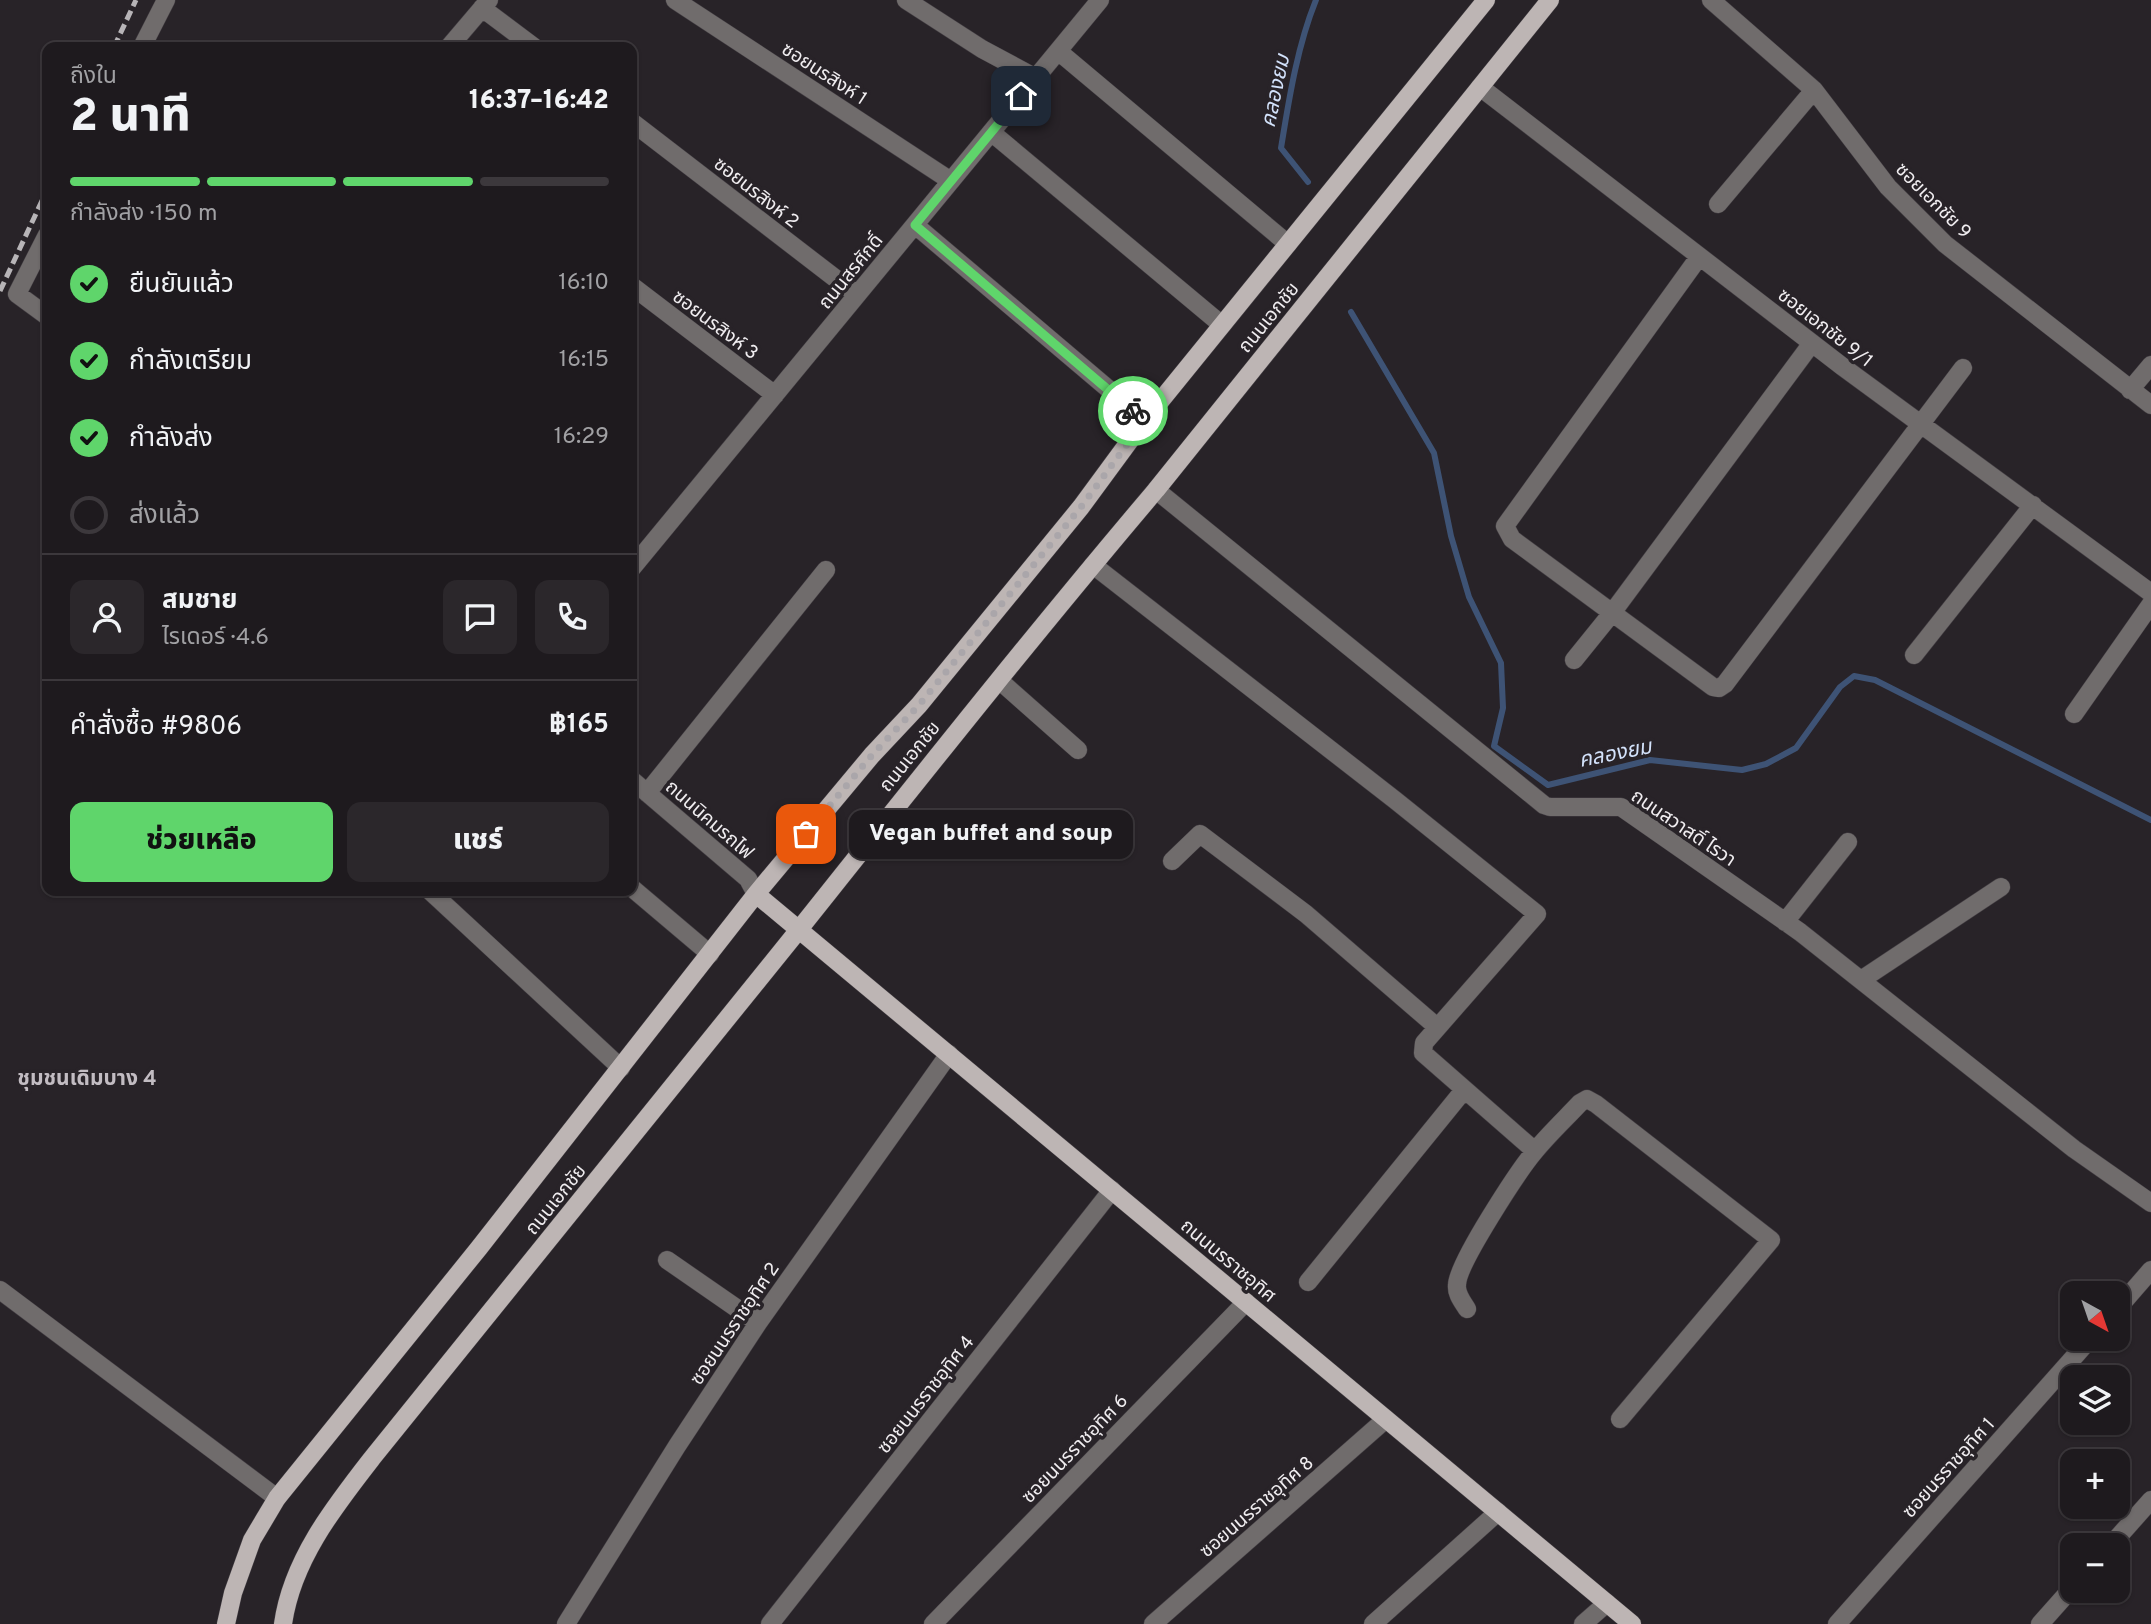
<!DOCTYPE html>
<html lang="th">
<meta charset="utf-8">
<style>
:root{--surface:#1e1a1e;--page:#2b272b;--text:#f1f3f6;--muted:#a1a1a4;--line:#3c383c;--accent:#5fd56b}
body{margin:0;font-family:Overpass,"Noto Sans Thai",sans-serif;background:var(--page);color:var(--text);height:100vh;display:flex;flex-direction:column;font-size:26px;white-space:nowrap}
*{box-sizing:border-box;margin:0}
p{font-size:23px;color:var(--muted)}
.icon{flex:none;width:38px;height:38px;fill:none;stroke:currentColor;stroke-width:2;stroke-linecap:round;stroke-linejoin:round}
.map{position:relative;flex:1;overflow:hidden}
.details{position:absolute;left:42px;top:42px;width:595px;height:854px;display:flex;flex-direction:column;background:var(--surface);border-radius:14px;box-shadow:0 2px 5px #0004,0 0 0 2px var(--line)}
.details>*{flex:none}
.needle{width:46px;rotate:140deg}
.tools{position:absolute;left:2060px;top:1281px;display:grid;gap:14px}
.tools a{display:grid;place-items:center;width:70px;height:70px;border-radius:14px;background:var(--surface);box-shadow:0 2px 5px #0004,0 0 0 2px var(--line);font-size:35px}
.pin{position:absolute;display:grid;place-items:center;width:60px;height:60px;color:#fff;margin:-30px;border-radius:14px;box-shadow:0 4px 10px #0006}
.courier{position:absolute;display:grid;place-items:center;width:70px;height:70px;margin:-35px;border:5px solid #5fd56b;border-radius:50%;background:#fff;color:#222;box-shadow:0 2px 9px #0007}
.bubble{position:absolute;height:49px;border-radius:14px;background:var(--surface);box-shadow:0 2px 5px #0004,0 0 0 2px var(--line);font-size:23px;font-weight:800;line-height:49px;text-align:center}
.head em{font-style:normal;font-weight:800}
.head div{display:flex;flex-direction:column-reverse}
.head{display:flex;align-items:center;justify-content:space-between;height:119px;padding:0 28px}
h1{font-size:46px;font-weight:800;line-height:52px}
.bar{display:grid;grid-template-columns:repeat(4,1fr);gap:10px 7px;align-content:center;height:84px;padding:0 28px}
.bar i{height:9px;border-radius:5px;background:var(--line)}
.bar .current{background:var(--accent)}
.bar p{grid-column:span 4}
.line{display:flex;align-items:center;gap:18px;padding:0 28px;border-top:2px solid var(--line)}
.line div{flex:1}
.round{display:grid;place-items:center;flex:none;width:74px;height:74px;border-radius:14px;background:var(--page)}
ol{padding:0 28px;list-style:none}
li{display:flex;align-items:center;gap:21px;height:77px}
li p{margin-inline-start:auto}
li .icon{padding:7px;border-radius:50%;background:var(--accent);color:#111;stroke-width:4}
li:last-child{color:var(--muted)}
li i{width:38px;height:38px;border:4px solid var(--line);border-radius:50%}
.button{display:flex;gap:14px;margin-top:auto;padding:14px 28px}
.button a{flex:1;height:80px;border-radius:14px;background:var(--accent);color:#111;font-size:28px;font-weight:800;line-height:80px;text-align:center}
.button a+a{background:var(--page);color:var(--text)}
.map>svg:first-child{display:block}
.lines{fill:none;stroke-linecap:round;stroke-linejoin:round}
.stream{stroke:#3e5375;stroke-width:6}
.minor-casing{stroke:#443f44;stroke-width:19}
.major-casing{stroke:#443f44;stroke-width:19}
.minor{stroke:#706c6c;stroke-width:18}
.major{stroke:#bdb5b4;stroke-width:18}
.rail{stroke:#b7b4b7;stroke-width:5;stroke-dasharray:10 5;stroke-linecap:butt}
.done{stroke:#aaa6aa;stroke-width:7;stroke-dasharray:0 12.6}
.route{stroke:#5fd56b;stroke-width:9}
.labels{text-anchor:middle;stroke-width:7;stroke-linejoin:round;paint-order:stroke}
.street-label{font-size:19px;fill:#f0edf0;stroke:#282328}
.water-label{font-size:21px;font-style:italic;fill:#d3e2fb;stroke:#282328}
.neighbourhood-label{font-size:21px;font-weight:bold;fill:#c2bcc2;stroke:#282328}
</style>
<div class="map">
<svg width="2151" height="1624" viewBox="0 0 2151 1624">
<rect width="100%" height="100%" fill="#282328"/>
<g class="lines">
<!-- stream -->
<path class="stream" d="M1308,182L1281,148C1289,99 1297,47 1316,0
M1351,312L1434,453L1451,536L1469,597L1501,663L1503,708L1494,746L1548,785L1650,760L1742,770L1766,764L1796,748L1840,687L1854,676L1875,680L2151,820"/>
<!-- minor casing -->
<g class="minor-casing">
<path id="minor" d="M675,0L951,181
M906,0L982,49L1036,78
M1711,0L1814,90L1888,187L1945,244L2151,405
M482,8L534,47
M142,47L166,0
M449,47L489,0
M1058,51L1288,244
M1480,87L1843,367L2151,593
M632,122L857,295
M991,132L1222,325
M1718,204L1814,90
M915,225L1145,420
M1699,257L1505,526L1512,539L1713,687L1719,688L1725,684L1963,368
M632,286L775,395
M17,294L47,235
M17,294L47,316
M2130,390L2151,365
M1156,490L1544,805L1550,807H1621L1800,932L2074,1149L2151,1203
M1093,565L1395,800L1537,914L1424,1043L1423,1053L1535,1151
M632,568L1100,0
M1914,655L2033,505
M1574,660L1612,613L1812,343
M1000,681L1078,750
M2074,714L2151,604
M632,780L748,879L756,894
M647,793L826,570
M1172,861L1200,834L1306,914L1437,1027
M632,888L710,954
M430,891L621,1068
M1785,922L1848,842
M1861,980L2001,887
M667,1260L758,1323
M1308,1282L1464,1090
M0,1290L277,1498
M2118,1308L2151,1270
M1467,1309C1462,1301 1456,1294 1457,1285C1457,1264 1519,1170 1535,1151C1549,1134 1565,1119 1580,1103L1587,1099L1596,1104L1771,1240L1620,1419
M2111,1545L2151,1500
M566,1624L677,1446L758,1323L949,1054
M770,1624L1112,1190
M933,1624L1246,1302
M1153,1624L1386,1419
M1373,1624L1498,1512
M1583,1624L1607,1603
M1837,1624L2090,1339
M2040,1624L2072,1588"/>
</g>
<!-- major casing -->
<g class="major-casing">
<path id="major" d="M756,894L1632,1624
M226,1624L233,1593L252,1540L277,1498L479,1248L756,894L872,755L919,705L1081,507L1145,420L1486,0
M283,1624C292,1560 334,1507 373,1457C515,1282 656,1107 797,932C915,784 1033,635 1156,490L1550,0"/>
</g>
<!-- minor -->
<use href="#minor" class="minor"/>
<!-- major -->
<use href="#major" class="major"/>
<!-- rail -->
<path class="rail" d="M114,47L136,0
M0,291L47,190"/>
</g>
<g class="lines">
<!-- done -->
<path class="done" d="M806,834L872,755L919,705L1081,507L1145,420L1133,411"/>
<!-- route -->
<path class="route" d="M1021,96L915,225L1133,411"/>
</g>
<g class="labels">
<!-- street labels -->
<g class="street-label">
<text transform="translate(825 73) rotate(33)" y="7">ซอยนรสิงห์ 1</text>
<text transform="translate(757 192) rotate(38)" y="7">ซอยนรสิงห์ 2</text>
<text transform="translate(1934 200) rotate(45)" y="7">ซอยเอกชัย 9</text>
<text transform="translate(850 271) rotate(-51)" y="7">ถนนสรศักดิ์</text>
<text transform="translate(1268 317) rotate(-51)" y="7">ถนนเอกชัย</text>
<text transform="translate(716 324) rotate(37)" y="7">ซอยนรสิงห์ 3</text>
<text transform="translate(1826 327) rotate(38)" y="7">ซอยเอกชัย 9/1</text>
<text transform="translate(909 756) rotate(-51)" y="7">ถนนเอกชัย</text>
<text transform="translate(710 819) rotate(41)" y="7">ถนนนิคมรถไฟ</text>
<text transform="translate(1684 827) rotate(34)" y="7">ถนนสวาสดิ์ ไรวา</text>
<text transform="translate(555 1199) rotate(-51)" y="7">ถนนเอกชัย</text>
<text transform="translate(1229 1260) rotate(40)" y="7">ถนนนรราชอุทิศ</text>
<text transform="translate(734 1323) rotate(-56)" y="7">ซอยนนรราชอุทิศ 2</text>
<text transform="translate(925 1394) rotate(-52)" y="7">ซอยนนรราชอุทิศ 4</text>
<text transform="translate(1074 1448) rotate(-46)" y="7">ซอยนนรราชอุทิศ 6</text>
<text transform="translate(1948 1467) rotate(-48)" y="7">ซอยนรราชอุทิศ 1</text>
<text transform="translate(1256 1506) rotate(-41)" y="7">ซอยนนรราชอุทิศ 8</text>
</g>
<!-- water labels -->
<g class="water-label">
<text transform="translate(1275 91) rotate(-78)" y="7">คลองยม</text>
<text transform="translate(1615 753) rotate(-11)" y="7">คลองยม</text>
</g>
<!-- neighbourhood labels -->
<g class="neighbourhood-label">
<text x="87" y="1085">ชุมชนเดิมบาง 4</text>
</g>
</g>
</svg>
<div class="tools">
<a><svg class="needle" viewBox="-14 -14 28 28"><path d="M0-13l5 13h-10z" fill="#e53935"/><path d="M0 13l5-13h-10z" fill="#a1a1a4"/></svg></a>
<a><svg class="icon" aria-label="layers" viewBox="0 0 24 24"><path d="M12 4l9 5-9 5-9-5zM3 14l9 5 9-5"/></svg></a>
<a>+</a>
<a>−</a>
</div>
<div class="pin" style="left:806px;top:834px;background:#ea580c"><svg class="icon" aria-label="bag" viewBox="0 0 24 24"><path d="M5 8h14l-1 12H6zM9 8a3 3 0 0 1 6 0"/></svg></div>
<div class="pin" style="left:1021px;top:96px;background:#1f2937"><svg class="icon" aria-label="home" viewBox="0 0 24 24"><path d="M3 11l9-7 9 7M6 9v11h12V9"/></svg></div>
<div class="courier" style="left:1133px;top:411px"><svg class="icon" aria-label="bike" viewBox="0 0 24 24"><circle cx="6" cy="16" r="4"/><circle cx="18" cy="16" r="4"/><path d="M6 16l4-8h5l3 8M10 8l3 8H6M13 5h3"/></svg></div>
<div class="bubble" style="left:849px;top:810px;width:284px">Vegan buffet and soup</div>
<section class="details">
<div class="head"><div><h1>2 นาที</h1><p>ถึงใน</p></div><em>16:37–16:42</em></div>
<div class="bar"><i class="current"></i><i class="current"></i><i class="current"></i><i></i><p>กำลังส่ง · 150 m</p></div>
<ol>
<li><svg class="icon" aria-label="check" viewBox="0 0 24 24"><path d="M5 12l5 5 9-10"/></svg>ยืนยันแล้ว<p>16:10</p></li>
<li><svg class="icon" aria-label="check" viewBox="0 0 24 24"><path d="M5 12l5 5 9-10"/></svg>กำลังเตรียม<p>16:15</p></li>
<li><svg class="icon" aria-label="check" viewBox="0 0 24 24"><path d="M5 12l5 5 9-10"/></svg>กำลังส่ง<p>16:29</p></li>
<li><i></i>ส่งแล้ว</li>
</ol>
<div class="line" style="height:126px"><a class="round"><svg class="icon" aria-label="person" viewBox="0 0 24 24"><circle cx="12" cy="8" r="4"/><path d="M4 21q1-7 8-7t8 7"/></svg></a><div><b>สมชาย</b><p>ไรเดอร์ · 4.6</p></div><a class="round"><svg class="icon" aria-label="chat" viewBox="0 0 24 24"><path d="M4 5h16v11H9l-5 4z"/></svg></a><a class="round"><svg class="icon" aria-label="phone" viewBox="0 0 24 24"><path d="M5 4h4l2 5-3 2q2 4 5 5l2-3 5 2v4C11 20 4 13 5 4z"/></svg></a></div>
<div class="line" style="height:91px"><div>คำสั่งซื้อ #9806</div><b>฿165</b></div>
<div class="button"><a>ช่วยเหลือ</a><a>แชร์</a></div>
</section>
</div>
